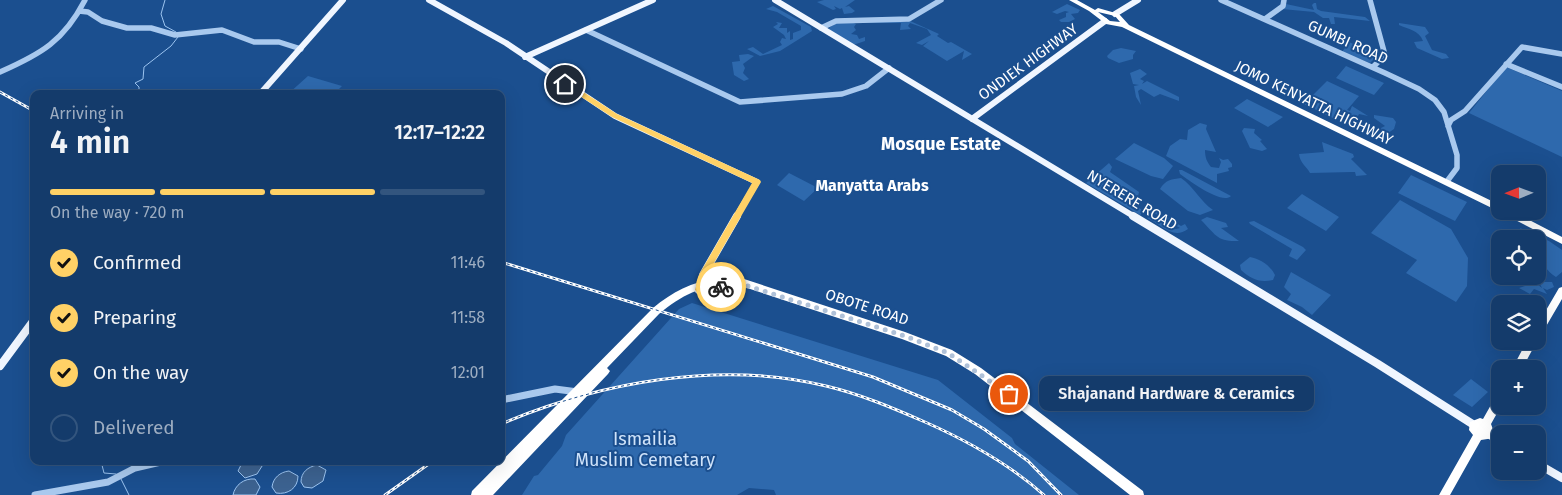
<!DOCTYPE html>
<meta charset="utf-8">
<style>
:root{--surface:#143b6b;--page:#1d4271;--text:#f1f3f6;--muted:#9dadc1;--line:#33557e;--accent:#ffd166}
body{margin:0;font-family:"Fira Sans",sans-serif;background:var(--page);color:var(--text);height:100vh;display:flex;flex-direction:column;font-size:19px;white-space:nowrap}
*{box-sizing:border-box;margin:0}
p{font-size:16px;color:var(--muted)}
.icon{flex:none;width:28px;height:28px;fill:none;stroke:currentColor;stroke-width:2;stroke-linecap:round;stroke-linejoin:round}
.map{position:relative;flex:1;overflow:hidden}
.side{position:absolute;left:30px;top:90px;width:475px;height:375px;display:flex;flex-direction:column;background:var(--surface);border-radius:10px;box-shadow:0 5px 20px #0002,0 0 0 1px var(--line)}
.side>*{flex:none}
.needle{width:32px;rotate:269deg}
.buttons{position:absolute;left:1491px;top:165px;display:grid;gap:10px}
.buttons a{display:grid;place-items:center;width:55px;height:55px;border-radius:10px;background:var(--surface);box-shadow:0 5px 20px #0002,0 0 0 1px var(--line);font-size:25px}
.pin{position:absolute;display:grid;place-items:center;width:42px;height:42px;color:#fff;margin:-21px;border:2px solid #fff;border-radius:50%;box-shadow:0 1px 5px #0007}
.courier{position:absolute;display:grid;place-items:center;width:50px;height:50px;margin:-25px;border:4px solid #ffd166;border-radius:50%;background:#fff;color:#222;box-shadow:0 1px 6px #0007}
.bubble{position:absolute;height:35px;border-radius:10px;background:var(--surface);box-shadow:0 5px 20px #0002,0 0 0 1px var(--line);font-size:16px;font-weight:600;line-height:35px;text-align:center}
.head em{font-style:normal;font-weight:600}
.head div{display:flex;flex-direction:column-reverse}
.head{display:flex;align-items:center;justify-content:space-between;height:85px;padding:0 20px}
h1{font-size:32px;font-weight:600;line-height:38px}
.bar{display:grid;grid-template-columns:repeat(4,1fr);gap:8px 5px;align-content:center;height:60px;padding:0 20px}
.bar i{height:6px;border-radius:4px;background:var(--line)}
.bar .current{background:var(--accent)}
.bar p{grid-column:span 4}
ol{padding:0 20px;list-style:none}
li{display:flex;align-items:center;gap:15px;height:55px}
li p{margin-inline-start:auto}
li .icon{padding:5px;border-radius:50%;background:var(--accent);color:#111;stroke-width:4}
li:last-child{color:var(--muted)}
li i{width:28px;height:28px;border:2px solid var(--line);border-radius:50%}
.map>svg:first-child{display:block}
.green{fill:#2e69ad}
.water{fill:#3c6290;stroke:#9cc4f0}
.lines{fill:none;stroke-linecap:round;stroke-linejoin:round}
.stream{stroke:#9cc4f0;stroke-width:1}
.minor-far1{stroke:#a9c9ee;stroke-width:5.5}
.minor{stroke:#a9c9ee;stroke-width:7}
.major-far1{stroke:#f0f6ff;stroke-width:6}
.major{stroke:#f0f6ff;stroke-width:8}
.highway{fill:#fff;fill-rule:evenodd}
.rail-casing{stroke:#fff;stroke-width:3}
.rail{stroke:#1b4f8f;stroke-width:1;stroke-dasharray:3;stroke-linecap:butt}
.route{fill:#ffd166}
.done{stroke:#afc1d8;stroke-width:5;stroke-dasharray:0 9}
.labels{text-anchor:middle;stroke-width:4;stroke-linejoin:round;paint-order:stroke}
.street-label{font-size:15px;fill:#fff;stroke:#1b4f8f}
.neighbourhood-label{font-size:16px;font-weight:bold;fill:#fff;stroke:#1b4f8f}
.quarter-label{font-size:18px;font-weight:bold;fill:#fff;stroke:#1b4f8f}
.near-park-label{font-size:18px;fill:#cfe3fa;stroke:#1b4f8f}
</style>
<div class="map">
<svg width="1562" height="495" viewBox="0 0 1562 495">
<rect width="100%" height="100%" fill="#1b4f8f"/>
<!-- green -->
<path class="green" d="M824,0H855L845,7L849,6L855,11L852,13L844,14L842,8L840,9L834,6L836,9L833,10L817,2Z
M1314,3H1316L1317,9L1321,11L1365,17L1370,21L1334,17L1335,24H1331L1329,18H1323L1314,12L1282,9L1286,4L1314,10L1312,5Z
M1067,4L1080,10L1078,13L1071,14L1075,19L1069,22H1061L1059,20L1066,17V13L1069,12L1065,11L1057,14L1052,12Z
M773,6L811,27L812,31L780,51L760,56L747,49L753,47L763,54L782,45L780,42L782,38L786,39L784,35L773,27L778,24L776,22L782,23L779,28H787V33L790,31V40L793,39V33L801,30V26L777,12L766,9Z
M908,20L939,34L937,36L948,43L951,42L972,54L962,60L964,51L947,61L923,46L929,41L922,45L916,43L931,35L927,29L910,23L908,26L911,29L900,30L901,23H864L863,21L907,22Z
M849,21L856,24L854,27L856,30L851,34L857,35L859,39L865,37V41L853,45L828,29L835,23Z
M1399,23L1425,27L1429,33L1425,36L1432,50L1446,54L1449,58L1442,59L1417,48L1414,42L1423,41C1419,30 1408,29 1399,25Z
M1349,42L1378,55L1370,63L1342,52Z
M1121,48L1136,51L1133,55V59L1119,63L1108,58L1107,56L1113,50Z
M748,54L754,56L743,64L745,68L743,73L749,79L744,81L734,75L732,62L740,61L739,55Z
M1346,66L1384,83L1374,95L1336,78Z
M1506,67L1562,91V157L1469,113Z
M1140,69L1147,74L1140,79L1144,81L1142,84L1147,81L1179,97V101L1160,94L1154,97L1141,89L1138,91L1141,105L1136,97L1134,86L1139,85L1133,84L1130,73Z
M308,76L342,86L334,94H288Z
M1327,81L1359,96L1347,110L1350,111L1352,106L1368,116L1359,114L1358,116H1351L1356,124L1340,121L1343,115H1347L1346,111L1337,120L1304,104Z
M1247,99L1283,117L1268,127L1234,108Z
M1374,115L1393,118L1396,122L1394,129L1378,140L1370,135L1381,132V128L1385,126L1374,118Z
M1200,123L1207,125L1206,129L1216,152L1205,150C1205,158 1207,162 1211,167L1219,168L1221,162L1219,158L1223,160L1228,159L1232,164V167L1228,168L1229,171L1217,174V183L1166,156L1170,146L1180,139L1187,140L1188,130Z
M1244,128L1255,129L1254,133L1262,140L1260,141L1267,149L1262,151L1250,148L1242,131Z
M1322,142L1353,154L1354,157L1351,159L1367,175L1356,176L1355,172H1352L1310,173C1307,167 1300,163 1299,154L1324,152Z
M1134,143L1164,158L1173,166L1163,179L1151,176L1115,159Z
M1109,163L1112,167L1110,172L1139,192L1136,205L1144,212L1140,215L1086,183Z
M1179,170H1182L1231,196C1222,205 1190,181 1180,174Z
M789,173L818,188L804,201L777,185Z
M1411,175L1467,202L1455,221L1398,193Z
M1181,178C1194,187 1200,201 1213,210L1200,215L1188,211L1160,189C1165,180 1172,179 1181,178Z
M1302,194L1339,217L1326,231L1287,208Z
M1400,200L1451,229L1468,258L1467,286L1456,302L1406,273L1417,260L1371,233Z
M1157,211L1181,226L1185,224L1188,229C1173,240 1162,225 1147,218L1150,215L1176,229L1180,228L1154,213Z
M1207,217L1226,223L1228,227L1221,228L1239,241C1217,242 1216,235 1201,220Z
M1254,221L1303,247L1306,250L1297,260L1289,256L1292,249L1250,224L1249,222Z
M1520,228L1549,241L1562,250V272L1556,277C1542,268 1538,255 1538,239H1526Z
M1250,257C1260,259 1270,265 1275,275L1273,280C1259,283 1251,279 1241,270L1240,265Z
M1291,272L1331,295L1312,315L1302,307L1287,300L1291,294L1284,287Z
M1533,281L1542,288L1540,284L1542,282H1552L1554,287L1547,290L1543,288L1547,294L1534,289L1530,294L1519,288L1525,286V283Z
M692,303L938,380L1012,438L1015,444L1079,495H776L774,490L749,488L737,495H522L534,476L538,475L562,446L566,435L575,425L679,309Z
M1471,379L1488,392L1472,407L1453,395Z"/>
<!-- water -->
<path class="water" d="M243,461H264V463L257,474L245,478L238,471Z
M317,465L326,470L323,481L312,488L304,487L301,482C301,472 308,467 317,465Z
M289,471L298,476C298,488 288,495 276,493L272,487C273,478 280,472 289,471Z
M255,479L260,487L256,495H233C235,485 244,478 255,479Z"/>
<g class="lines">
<!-- stream -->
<path class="stream" d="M165,0L161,14L165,26L176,32
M139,94V87L135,83L143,79L144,67L171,46L178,37
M101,461L104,473L116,474
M121,479L129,495"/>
<!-- minor-far1 -->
<path class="minor-far1" d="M1221,0L1385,73L1419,89L1435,100L1444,112L1457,155V168L1448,180
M1370,0L1385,55L1373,67
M79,11L88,12L102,21L127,28H151L175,35L222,30L254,42H279L301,49
M1265,19L1283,6L1284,0
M821,28L836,21L909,19L941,0
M586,30L740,102L842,94L866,86L889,68
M1506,64L1562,87
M0,72C41,54 64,41 85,0
M1448,126L1451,120L1465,111L1522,47L1562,54"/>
<!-- minor -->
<path class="minor" d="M501,400L555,389L578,392
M35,495L108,482L135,468L165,461"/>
<!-- major-far1 -->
<path class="major-far1" d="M429,0L506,43L615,116L757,182L736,217
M775,0L1135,217
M1115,14L1138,0
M525,57L653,0
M260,94L343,0
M972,119L1105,21"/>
<!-- major -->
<path class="major" d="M1133,216L1378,364L1474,425
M699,290L703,275L737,216
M0,366L34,320
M1490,435L1500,441
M1538,464L1562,478"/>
<!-- highway -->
<path class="highway" d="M1069,0H1077L1095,10L1098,8L1119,14L1129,25L1500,205V211H1512L1562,237V244L1500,212L1122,27L1106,24L1089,11ZM1098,12L1115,16L1120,22L1110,21Z
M717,278H741L905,332L952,350L981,368L1143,491L1144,495H1130L975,374L946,356L902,339L741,286C707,283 685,292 659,314L607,368L610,371L608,374L493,495H471L472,491L653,308C672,292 692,282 717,278Z
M1562,287V299L1541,335L1538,336V324L1559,288Z
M1527,341H1537L1522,369H1512Z
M1500,395V406H1501L1491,424L1495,435L1494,438L1481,440L1450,495H1439L1473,435L1469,430L1470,422L1480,418L1483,419L1496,396Z"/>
<!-- rail casing -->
<g class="rail-casing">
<path id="rail" d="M0,92L34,111
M501,262L873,377L952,410L984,429L1028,461L1061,495
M501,424C600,382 720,360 826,386C860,394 893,408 925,422C968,441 1009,464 1044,495
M385,495L433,461"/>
</g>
<!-- rail -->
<use href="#rail" class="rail"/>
</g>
<!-- route -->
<path class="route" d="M563,82H568L617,114L760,180L761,182L707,275L704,286L724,284V289L699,293L695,290L700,273L752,183L612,117L563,85Z"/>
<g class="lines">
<!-- done -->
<path class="done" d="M721,287L748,286L905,336L948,353L1009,394"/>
</g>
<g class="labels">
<!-- street labels -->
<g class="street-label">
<text transform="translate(1348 42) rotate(24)" y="5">GUMBI ROAD</text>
<text transform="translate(1028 62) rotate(-36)" y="5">ONDIEK HIGHWAY</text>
<text transform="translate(1314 103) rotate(26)" y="5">JOMO KENYATTA HIGHWAY</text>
<text transform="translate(1132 200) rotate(31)" y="5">NYERERE ROAD</text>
<text transform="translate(867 307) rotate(18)" y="5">OBOTE ROAD</text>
</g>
<!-- neighbourhood labels -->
<g class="neighbourhood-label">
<text x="872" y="191">Manyatta Arabs</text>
</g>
<!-- quarter labels -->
<g class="quarter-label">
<text x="941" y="150">Mosque Estate</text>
</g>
<!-- near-park labels -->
<g class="near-park-label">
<text x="645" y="445">Ismailia<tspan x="645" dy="21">Muslim Cemetary</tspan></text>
</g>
</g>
</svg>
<div class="buttons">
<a><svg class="needle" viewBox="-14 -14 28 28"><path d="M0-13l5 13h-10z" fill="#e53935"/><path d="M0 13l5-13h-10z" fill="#9dadc1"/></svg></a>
<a><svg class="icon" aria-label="locate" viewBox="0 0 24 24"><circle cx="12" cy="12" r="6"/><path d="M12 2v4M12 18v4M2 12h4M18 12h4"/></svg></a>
<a><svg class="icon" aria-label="layers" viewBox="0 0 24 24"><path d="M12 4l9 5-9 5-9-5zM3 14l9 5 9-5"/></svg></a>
<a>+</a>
<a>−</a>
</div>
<div class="pin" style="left:1009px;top:394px;background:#ea580c"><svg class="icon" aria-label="bag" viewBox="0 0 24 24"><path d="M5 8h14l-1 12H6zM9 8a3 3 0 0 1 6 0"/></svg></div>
<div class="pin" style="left:565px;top:84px;background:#1f2937"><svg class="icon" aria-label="home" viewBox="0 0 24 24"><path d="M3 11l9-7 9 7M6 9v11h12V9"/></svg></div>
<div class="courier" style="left:721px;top:287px"><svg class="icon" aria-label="bike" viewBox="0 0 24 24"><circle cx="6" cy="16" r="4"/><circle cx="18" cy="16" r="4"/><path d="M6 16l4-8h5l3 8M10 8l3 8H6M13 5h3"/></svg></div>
<div class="bubble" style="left:1039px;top:376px;width:275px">Shajanand Hardware &amp; Ceramics</div>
<section class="side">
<div class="head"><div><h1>4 min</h1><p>Arriving in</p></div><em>12:17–12:22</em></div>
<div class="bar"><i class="current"></i><i class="current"></i><i class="current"></i><i></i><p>On the way · 720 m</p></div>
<ol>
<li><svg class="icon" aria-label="check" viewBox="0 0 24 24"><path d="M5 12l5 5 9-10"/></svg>Confirmed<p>11:46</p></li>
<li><svg class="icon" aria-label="check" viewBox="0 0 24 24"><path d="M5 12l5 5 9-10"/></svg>Preparing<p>11:58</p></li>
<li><svg class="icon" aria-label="check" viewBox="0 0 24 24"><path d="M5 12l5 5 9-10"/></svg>On the way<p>12:01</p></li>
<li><i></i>Delivered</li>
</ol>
</section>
</div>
